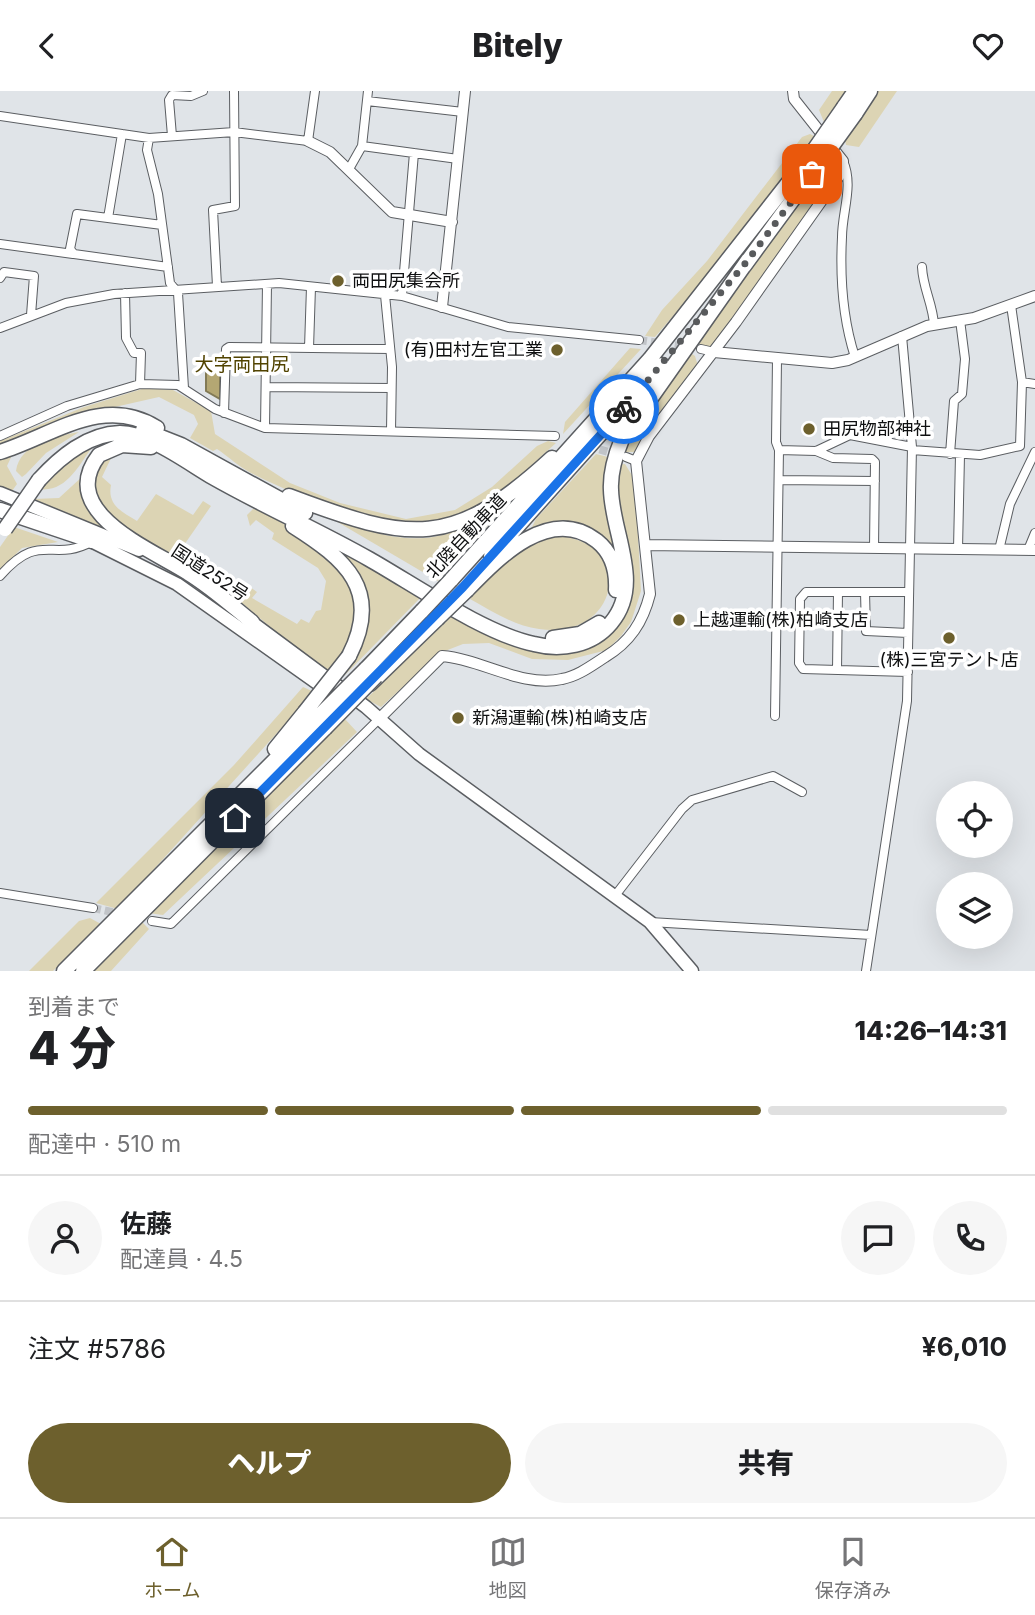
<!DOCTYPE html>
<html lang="ja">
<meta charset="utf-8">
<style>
:root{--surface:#fff;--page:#f6f6f6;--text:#202124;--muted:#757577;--line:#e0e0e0;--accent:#6d602d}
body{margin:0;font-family:Inter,"Noto Sans JP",sans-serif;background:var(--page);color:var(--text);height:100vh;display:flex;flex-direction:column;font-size:26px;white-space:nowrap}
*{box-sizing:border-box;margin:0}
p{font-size:23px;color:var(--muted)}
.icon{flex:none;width:38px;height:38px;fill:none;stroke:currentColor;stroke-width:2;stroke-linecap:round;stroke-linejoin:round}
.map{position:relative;height:880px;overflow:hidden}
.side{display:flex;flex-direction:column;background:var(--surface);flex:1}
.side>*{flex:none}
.buttons{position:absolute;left:936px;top:690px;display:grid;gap:14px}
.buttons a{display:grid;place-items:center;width:77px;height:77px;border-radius:50%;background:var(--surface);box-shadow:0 7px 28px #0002;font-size:35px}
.pin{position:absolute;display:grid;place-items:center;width:60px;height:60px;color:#fff;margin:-30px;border-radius:14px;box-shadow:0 4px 10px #0006}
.courier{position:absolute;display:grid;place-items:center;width:70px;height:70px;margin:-35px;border:5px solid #1a73e8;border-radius:50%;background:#fff;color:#222;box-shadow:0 2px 9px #0007}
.headline em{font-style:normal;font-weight:800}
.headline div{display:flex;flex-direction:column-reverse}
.headline{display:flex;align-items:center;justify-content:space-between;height:119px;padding:0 28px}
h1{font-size:46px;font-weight:800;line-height:52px}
.bar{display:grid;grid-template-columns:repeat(4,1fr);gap:10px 7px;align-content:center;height:84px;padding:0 28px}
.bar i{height:9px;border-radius:5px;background:var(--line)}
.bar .active{background:var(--accent)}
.bar p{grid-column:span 4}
.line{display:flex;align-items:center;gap:18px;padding:0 28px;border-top:2px solid var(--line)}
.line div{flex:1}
.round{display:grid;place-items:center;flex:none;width:74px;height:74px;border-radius:37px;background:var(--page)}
.primary-button{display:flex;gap:14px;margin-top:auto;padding:14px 28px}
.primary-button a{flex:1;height:80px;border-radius:42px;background:var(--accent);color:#fff;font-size:28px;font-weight:800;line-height:80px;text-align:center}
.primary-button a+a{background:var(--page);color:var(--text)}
header{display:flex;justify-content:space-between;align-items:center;height:91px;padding:0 28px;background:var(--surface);font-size:32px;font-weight:800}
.menu{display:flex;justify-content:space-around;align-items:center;height:98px;border-top:2px solid var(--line);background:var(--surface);font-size:19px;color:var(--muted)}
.menu a{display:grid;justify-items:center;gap:4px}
.menu .active{color:var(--accent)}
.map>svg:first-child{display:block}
.green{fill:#dcd4b4}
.water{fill:#b4a773;stroke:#827a56;stroke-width:2}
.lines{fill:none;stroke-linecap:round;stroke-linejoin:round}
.minor-tunnel{stroke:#c1c4c8;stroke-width:8;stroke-dasharray:8 4;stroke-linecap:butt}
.minor-casing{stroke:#5b5e62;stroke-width:10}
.tertiary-casing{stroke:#5b5e62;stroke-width:12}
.trunk-casing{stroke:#5b5e62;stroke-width:15}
.motorway-casing{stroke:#5b5e62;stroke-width:17}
.minor{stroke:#fff;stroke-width:8}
.tertiary{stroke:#fff;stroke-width:10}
.trunk{stroke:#fff;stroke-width:12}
.motorway{stroke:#fff;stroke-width:14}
.motorway-bridge-casing{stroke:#5b5e62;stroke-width:17;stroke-linecap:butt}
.motorway-bridge{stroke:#fff;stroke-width:14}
.done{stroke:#585a5c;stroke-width:7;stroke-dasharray:0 12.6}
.route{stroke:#1a73e8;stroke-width:9}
.poi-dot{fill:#6d602d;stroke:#fff;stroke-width:2.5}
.labels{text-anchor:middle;stroke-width:7;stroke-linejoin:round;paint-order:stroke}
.poi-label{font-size:18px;fill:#0f1011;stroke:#fff;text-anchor:start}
.street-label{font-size:18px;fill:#0f1011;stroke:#fff}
.neighbourhood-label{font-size:19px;fill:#514300;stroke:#fff}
</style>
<header><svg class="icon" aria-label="back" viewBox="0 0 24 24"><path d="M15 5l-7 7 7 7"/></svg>Bitely<svg class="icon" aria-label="heart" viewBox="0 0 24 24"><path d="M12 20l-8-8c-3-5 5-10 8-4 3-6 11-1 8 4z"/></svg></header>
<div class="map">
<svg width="1035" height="880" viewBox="0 0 1035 880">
<rect width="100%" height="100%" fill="#e0e4e8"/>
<!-- green -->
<path class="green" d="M832,0H846L824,31L819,19Z
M878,0H897L859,56L846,54L845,49Z
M810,43L816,46L731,158L655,246L645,245L662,219L707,170L802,46Z
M831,67L835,84L822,104L713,254L709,256L696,252Z
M630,257L641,258L563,343L565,331Z
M689,261L695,265L698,275L663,317L634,361H623L639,330Z
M145,297L173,299L211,320L215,343L290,392L340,412L406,428L455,419L492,396L537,355L548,350L556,352C530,375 503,404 472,420C408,452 311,412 251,382C238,375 229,366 217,358L213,360L190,347L198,333L194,324L159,306L84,323L0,357V350L84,316Z
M79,341L46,362L26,383L22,386L16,380C20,352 56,345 79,341Z
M93,355C79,374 66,402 39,398L70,366Z
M13,362L7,375L17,393L12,400L0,395V366Z
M113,363L102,386L111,394C107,414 122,421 137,430L156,403L193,424L203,410L211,415L182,457L237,494L240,489L257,501L252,507L297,533L301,528L309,532L316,520L321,519L326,490L318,477L272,448L274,442L256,429L250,435L247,424L253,418L259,419C281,432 324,453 339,473C367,510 356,552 328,585L236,507L109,429L93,401V382L106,366Z
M596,363L608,366L604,388L618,462C596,432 566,423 531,438L536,428Z
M625,373L635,389L641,500L631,531L621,545L607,559L568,569L532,568L489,552L463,553L440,562L381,616L366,608L454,523L574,558L626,517L615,417L618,374Z
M84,384L114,445L34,408L59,407Z
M515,404L438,490L329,426C411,457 444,458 515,404Z
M14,436L58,451L22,457L0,479V456Z
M556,445C637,449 621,550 539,538C514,535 492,520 470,508C491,481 522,451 556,445Z
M347,461L423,504L344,585C354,567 371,520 366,500C363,487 354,478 345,469Z
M303,596L314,601L118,818L96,812L234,674Z
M344,627L357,641L163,824L148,822L241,734Z
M90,827L101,833L53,880H29L79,830Z
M141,830L149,838L111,880H92Z"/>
<!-- water -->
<path class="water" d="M220,277V308L206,300V278Z"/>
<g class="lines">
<!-- minor-tunnel -->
<path class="minor-tunnel" d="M639,249L701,258
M588,355L619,364
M93,817L122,823"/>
<!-- minor casing -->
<g class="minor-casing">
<path id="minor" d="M367,10L463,21
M0,25L149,47L234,41L308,50L315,0
M172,45L169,9L172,4L191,5L203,0
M149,47L147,59L158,103L170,192L178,202L184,297
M362,55L458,68
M843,70C854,94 842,121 842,146C840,185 843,229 855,266
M349,78L362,55L368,0
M108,127L122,43
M162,134L77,123L70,158L74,163L168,176
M0,153L73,163
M922,176C923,198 933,213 934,234
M0,187L4,181L34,185L31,224
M217,195L213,119L235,115L234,0
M125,202L126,247L134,262H141L140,293
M385,204L392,276L391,340
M402,205L414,62
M0,237L66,212L114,203L279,192L402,205L508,236L639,249
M309,257L311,196
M701,258L714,261
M777,268L776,351L779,359L816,360L850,344L912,356
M1022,291L1035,293
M266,296L391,297
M224,322L226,258L229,256L390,258
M265,337L267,193
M0,345L67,315L140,293L178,294L215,318L265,337L555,345
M912,359L980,364L1020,355L1022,291L1011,214
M816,360L833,367L872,368L875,371L874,457
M950,363L954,310L962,303L965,268L960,229
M626,366L636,370
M779,389L875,390
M958,458L960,364
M999,459L1010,413L1035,361
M1028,459L1035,442
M0,485C40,439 52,472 91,451
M865,501L866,540L908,542
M837,579L838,501
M908,581L803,578L799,572L800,508L806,501H909
M775,625L779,359
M0,802L93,817
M614,806L682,718L692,709L773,685L802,701
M152,830L171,833L378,629
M650,831L871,844
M866,880L907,610L912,356L902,245"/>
</g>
<!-- tertiary casing -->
<g class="tertiary-casing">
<path id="tertiary" d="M308,50L330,61L392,121L452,131
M442,216L465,0
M714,261L832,272L848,269L927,235L974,227L1035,205
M645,454L1035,459
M378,629L442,565C482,568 521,597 562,588C578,585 591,575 605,566C630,551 643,531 650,503L636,370L649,345L736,231L842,81L843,70L794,8L793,0"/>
</g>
<!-- trunk casing -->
<g class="trunk-casing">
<path id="trunk" d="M0,402L139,459
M85,447L177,493L344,611
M246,527L366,616L419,663L650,831L692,880"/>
</g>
<!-- motorway casing -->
<g class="motorway-casing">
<path id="motorway" d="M844,16L855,0
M855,23L870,0
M744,175L824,66
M143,339L181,354L305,422
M151,356L122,354L99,364C55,421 151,458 188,482C211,496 231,514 252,531
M0,361C52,345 103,303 157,337
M39,389C60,366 87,343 120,342C149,342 188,372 214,387C265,416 318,439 369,468C415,494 485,543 534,553C561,560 592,555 611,532C644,493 612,443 611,399C610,381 615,365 622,348L748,169
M289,405C411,451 452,459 552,367
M0,419L92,450
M293,435C345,468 383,499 349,565
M491,465L662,274
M451,489L650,268L814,59
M467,499C498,467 550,413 597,450C612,462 617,480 616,499
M553,547L580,543L599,532
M366,578L422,520
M370,593L437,528
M275,658L305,621
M64,880L315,629
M83,880L325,637"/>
</g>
<!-- minor -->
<use href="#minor" class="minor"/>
<!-- tertiary -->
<use href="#tertiary" class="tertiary"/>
<!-- trunk -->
<use href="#trunk" class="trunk"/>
<!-- motorway -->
<use href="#motorway" class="motorway"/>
<!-- motorway-bridge casing -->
<g class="motorway-bridge-casing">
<path id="motorway-bridge" d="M814,59L844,16
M824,66L855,23
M5,438L39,389
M422,520L451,489
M437,528L467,499
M305,621L349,565
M315,629L366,578
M325,637L376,585"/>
</g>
<!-- motorway-bridge -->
<use href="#motorway-bridge" class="motorway-bridge"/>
</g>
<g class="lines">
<!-- done -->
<path class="done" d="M624,318L748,169L812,83"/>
<!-- route -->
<path class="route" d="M235,727L463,496L624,318"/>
</g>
<!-- markers -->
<g class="poi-dot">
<circle cx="338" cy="190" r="7"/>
<circle cx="557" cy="259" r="7"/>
<circle cx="809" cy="338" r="7"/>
<circle cx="679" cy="529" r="7"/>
<circle cx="949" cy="547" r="7"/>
<circle cx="458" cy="627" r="7"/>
</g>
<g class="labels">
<!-- poi labels -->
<g class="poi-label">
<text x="352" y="196">両田尻集会所</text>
<text x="543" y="265" text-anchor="end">(有)田村左官工業</text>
<text x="823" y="344">田尻物部神社</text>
<text x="693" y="535">上越運輸(株)柏崎支店</text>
<text x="949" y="575" text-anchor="middle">(株)三宮テント店</text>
<text x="472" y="633">新潟運輸(株)柏崎支店</text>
</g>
<!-- street labels -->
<g class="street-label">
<text transform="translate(466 445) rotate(-47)" y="6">北陸自動車道</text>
<text transform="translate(210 482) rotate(33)" y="6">国道252号</text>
</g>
<!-- neighbourhood labels -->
<g class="neighbourhood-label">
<text x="242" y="280">大字両田尻</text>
</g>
</g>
</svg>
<div class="buttons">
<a><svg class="icon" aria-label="locate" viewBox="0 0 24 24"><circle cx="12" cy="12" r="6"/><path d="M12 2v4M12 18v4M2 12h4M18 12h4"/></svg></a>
<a><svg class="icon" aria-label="layers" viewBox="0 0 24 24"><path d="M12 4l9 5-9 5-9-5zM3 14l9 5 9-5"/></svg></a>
</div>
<div class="pin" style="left:812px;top:83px;background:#ea580c"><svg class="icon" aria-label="bag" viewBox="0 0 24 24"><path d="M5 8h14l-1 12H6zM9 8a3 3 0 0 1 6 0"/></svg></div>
<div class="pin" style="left:235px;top:727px;background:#1f2937"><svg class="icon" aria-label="home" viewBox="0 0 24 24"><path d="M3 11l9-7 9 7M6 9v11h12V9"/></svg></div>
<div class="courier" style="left:624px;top:318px"><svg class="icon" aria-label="bike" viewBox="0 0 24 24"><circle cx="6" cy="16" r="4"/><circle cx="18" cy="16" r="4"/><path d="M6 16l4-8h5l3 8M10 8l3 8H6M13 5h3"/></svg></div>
</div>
<section class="side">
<div class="headline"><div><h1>4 分</h1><p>到着まで</p></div><em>14:26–14:31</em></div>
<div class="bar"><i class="active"></i><i class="active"></i><i class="active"></i><i></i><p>配達中 · 510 m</p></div>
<div class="line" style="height:126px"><a class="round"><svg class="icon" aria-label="person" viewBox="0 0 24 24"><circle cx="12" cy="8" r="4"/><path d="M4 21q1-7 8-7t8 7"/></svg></a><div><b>佐藤</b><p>配達員 · 4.5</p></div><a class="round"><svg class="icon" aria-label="chat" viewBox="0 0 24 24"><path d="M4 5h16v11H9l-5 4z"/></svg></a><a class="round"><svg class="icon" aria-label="phone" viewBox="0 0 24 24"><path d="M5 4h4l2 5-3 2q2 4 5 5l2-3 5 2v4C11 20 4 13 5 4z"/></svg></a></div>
<div class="line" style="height:91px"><div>注文 #5786</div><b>¥6,010</b></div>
<div class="primary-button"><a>ヘルプ</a><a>共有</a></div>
</section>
<nav class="menu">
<a class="active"><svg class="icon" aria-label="home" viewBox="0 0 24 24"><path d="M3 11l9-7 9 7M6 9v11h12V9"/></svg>ホーム</a>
<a><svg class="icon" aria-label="map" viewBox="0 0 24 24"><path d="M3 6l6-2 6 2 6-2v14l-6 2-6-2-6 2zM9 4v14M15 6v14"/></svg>地図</a>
<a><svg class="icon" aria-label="saved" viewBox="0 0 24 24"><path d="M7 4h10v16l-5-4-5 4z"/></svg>保存済み</a>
</nav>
